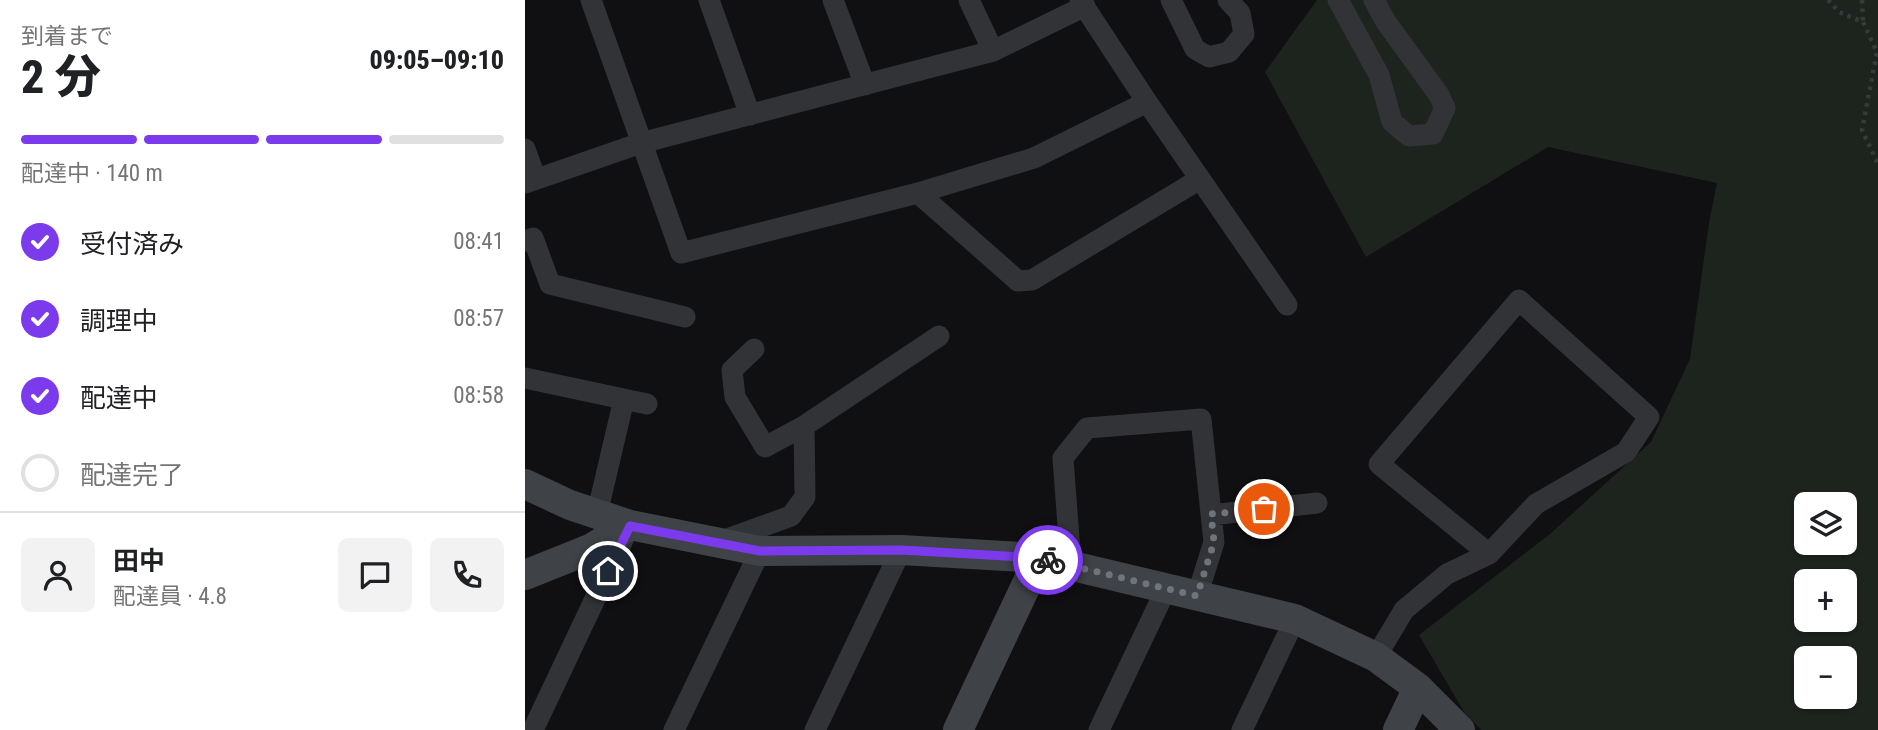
<!DOCTYPE html>
<html lang="ja">
<meta charset="utf-8">
<style>
:root{--surface:#fff;--page:#f2f2f2;--text:#202124;--muted:#757577;--line:#e0e0e0;--accent:#7c3aed}
body{margin:0;font-family:"Roboto Condensed","Noto Sans JP",sans-serif;background:var(--page);color:var(--text);height:100vh;display:flex;flex-direction:column;font-size:26px;white-space:nowrap}
*{box-sizing:border-box;margin:0}
p{font-size:23px;color:var(--muted)}
.icon{flex:none;width:38px;height:38px;fill:none;stroke:currentColor;stroke-width:2;stroke-linecap:round;stroke-linejoin:round}
.map{position:relative;flex:1;overflow:hidden}
.drawer{display:flex;flex-direction:column;background:var(--surface);width:525px}
.drawer>*{flex:none}
.fabs{position:absolute;left:1269px;top:492px;display:grid;gap:14px}
.fabs a{display:grid;place-items:center;width:63px;height:63px;border-radius:10px;background:var(--surface);box-shadow:0 2px 5px #0004;font-size:35px}
.pin{position:absolute;display:grid;place-items:center;width:60px;height:60px;color:#fff;margin:-30px;border:4px solid #fff;border-radius:50%;box-shadow:0 2px 7px #0007}
.courier{position:absolute;display:grid;place-items:center;width:70px;height:70px;margin:-35px;border:5px solid #7c3aed;border-radius:50%;background:#fff;color:#222;box-shadow:0 2px 9px #0007}
.head em{font-style:normal;font-weight:800}
.head div{display:flex;flex-direction:column-reverse}
.head{display:flex;align-items:center;justify-content:space-between;height:119px;padding:0 21px}
h1{font-size:46px;font-weight:800;line-height:52px}
.bar{display:grid;grid-template-columns:repeat(4,1fr);gap:10px 7px;align-content:center;height:84px;padding:0 21px}
.bar i{height:9px;border-radius:5px;background:var(--line)}
.bar .selected{background:var(--accent)}
.bar p{grid-column:span 4}
.line{display:flex;align-items:center;gap:18px;padding:0 21px;border-top:2px solid var(--line)}
.line div{flex:1}
.round{display:grid;place-items:center;flex:none;width:74px;height:74px;border-radius:10px;background:var(--page)}
ol{padding:0 21px;list-style:none}
li{display:flex;align-items:center;gap:21px;height:77px}
li p{margin-inline-start:auto}
li .icon{padding:7px;border-radius:50%;background:var(--accent);color:#fff;stroke-width:4}
li:last-child{color:var(--muted)}
li i{width:38px;height:38px;border:4px solid var(--line);border-radius:50%}
main{display:flex;flex:1;min-height:0}
.map>svg:first-child{display:block}
.green{fill:#1d241d;fill-rule:evenodd}
.lines{fill:none;stroke-linecap:round;stroke-linejoin:round}
.path{stroke:#373a3d;stroke-width:4.5;stroke-dasharray:3.5 5;stroke-linecap:butt}
.street{stroke:#313336;stroke-width:21}
.secondary{stroke:#3f4246;stroke-width:30}
.done{stroke:#6f737a;stroke-width:7;stroke-dasharray:0 12.6}
.route{stroke:#7c3aed;stroke-width:9}
</style>
<main>
<section class="drawer">
<div class="head"><div><h1>2 分</h1><p>到着まで</p></div><em>09:05–09:10</em></div>
<div class="bar"><i class="selected"></i><i class="selected"></i><i class="selected"></i><i></i><p>配達中 · 140 m</p></div>
<ol>
<li><svg class="icon" aria-label="check" viewBox="0 0 24 24"><path d="M5 12l5 5 9-10"/></svg>受付済み<p>08:41</p></li>
<li><svg class="icon" aria-label="check" viewBox="0 0 24 24"><path d="M5 12l5 5 9-10"/></svg>調理中<p>08:57</p></li>
<li><svg class="icon" aria-label="check" viewBox="0 0 24 24"><path d="M5 12l5 5 9-10"/></svg>配達中<p>08:58</p></li>
<li><i></i>配達完了</li>
</ol>
<div class="line" style="height:126px"><a class="round"><svg class="icon" aria-label="person" viewBox="0 0 24 24"><circle cx="12" cy="8" r="4"/><path d="M4 21q1-7 8-7t8 7"/></svg></a><div><b>田中</b><p>配達員 · 4.8</p></div><a class="round"><svg class="icon" aria-label="chat" viewBox="0 0 24 24"><path d="M4 5h16v11H9l-5 4z"/></svg></a><a class="round"><svg class="icon" aria-label="phone" viewBox="0 0 24 24"><path d="M5 4h4l2 5-3 2q2 4 5 5l2-3 5 2v4C11 20 4 13 5 4z"/></svg></a></div>
</section>
<div class="map">
<svg width="1353" height="730" viewBox="0 0 1353 730">
<rect width="100%" height="100%" fill="#101012"/>
<!-- green -->
<path class="green" d="M792,0H1353V730H956L939,712L894,635L1025,534L1126,442L1165,359L1184,223L1192,183L1023,147L841,257L740,72ZM1281,504H1320V542H1281ZM1281,581H1320V620H1281ZM1281,658H1320V696H1281Z"/>
<g class="lines">
<!-- path -->
<path class="path" d="M1303,0L1314,12L1338,22L1352,52L1337,130L1353,164
M1337,0L1338,22"/>
<!-- street -->
<path class="street" d="M66,0L156,253L393,193L509,158L622,102
M184,0L225,115
M308,0L340,85
M444,0L468,51
M555,0L622,102L762,305
M646,0L670,49L684,57L704,52L719,34L715,13L703,0
M813,0L854,75L867,122L884,136L908,134L920,108L914,95L861,22L849,0
M0,149L11,179
M0,183L116,143L468,51L560,6
M393,193L493,281L507,280L675,179
M0,241L8,238L25,284L160,317
M229,349L207,370L210,397L240,447L279,426L414,336
M0,378L122,404
M72,514L99,399
M686,515L792,503
M194,542L266,516L280,497L279,426
M546,566L538,458L562,428L676,419L689,542L672,596
M851,657L879,610L922,574L964,554L1011,504L1101,452L1124,417L994,300L854,464L964,554
M8,730L105,525
M149,730L235,551
M290,730L376,550
M574,730L641,589
M717,730L770,619"/>
<!-- secondary -->
<path class="secondary" d="M0,484L45,505L105,525L235,551L376,550L514,558L770,619L851,657L893,688L935,730
M0,575L65,549L105,525
M433,730L514,558
M873,730L893,688"/>
</g>
<g class="lines">
<!-- done -->
<path class="done" d="M523,560L672,596L689,542L686,514L739,509"/>
<!-- route -->
<path class="route" d="M83,571L105,526L235,551L376,550L514,558L523,560"/>
</g>
</svg>
<div class="fabs">
<a><svg class="icon" aria-label="layers" viewBox="0 0 24 24"><path d="M12 4l9 5-9 5-9-5zM3 14l9 5 9-5"/></svg></a>
<a>+</a>
<a>−</a>
</div>
<div class="pin" style="left:739px;top:509px;background:#ea580c"><svg class="icon" aria-label="bag" viewBox="0 0 24 24"><path d="M5 8h14l-1 12H6zM9 8a3 3 0 0 1 6 0"/></svg></div>
<div class="pin" style="left:83px;top:571px;background:#1f2937"><svg class="icon" aria-label="home" viewBox="0 0 24 24"><path d="M3 11l9-7 9 7M6 9v11h12V9"/></svg></div>
<div class="courier" style="left:523px;top:560px"><svg class="icon" aria-label="bike" viewBox="0 0 24 24"><circle cx="6" cy="16" r="4"/><circle cx="18" cy="16" r="4"/><path d="M6 16l4-8h5l3 8M10 8l3 8H6M13 5h3"/></svg></div>
</div>
</main>
